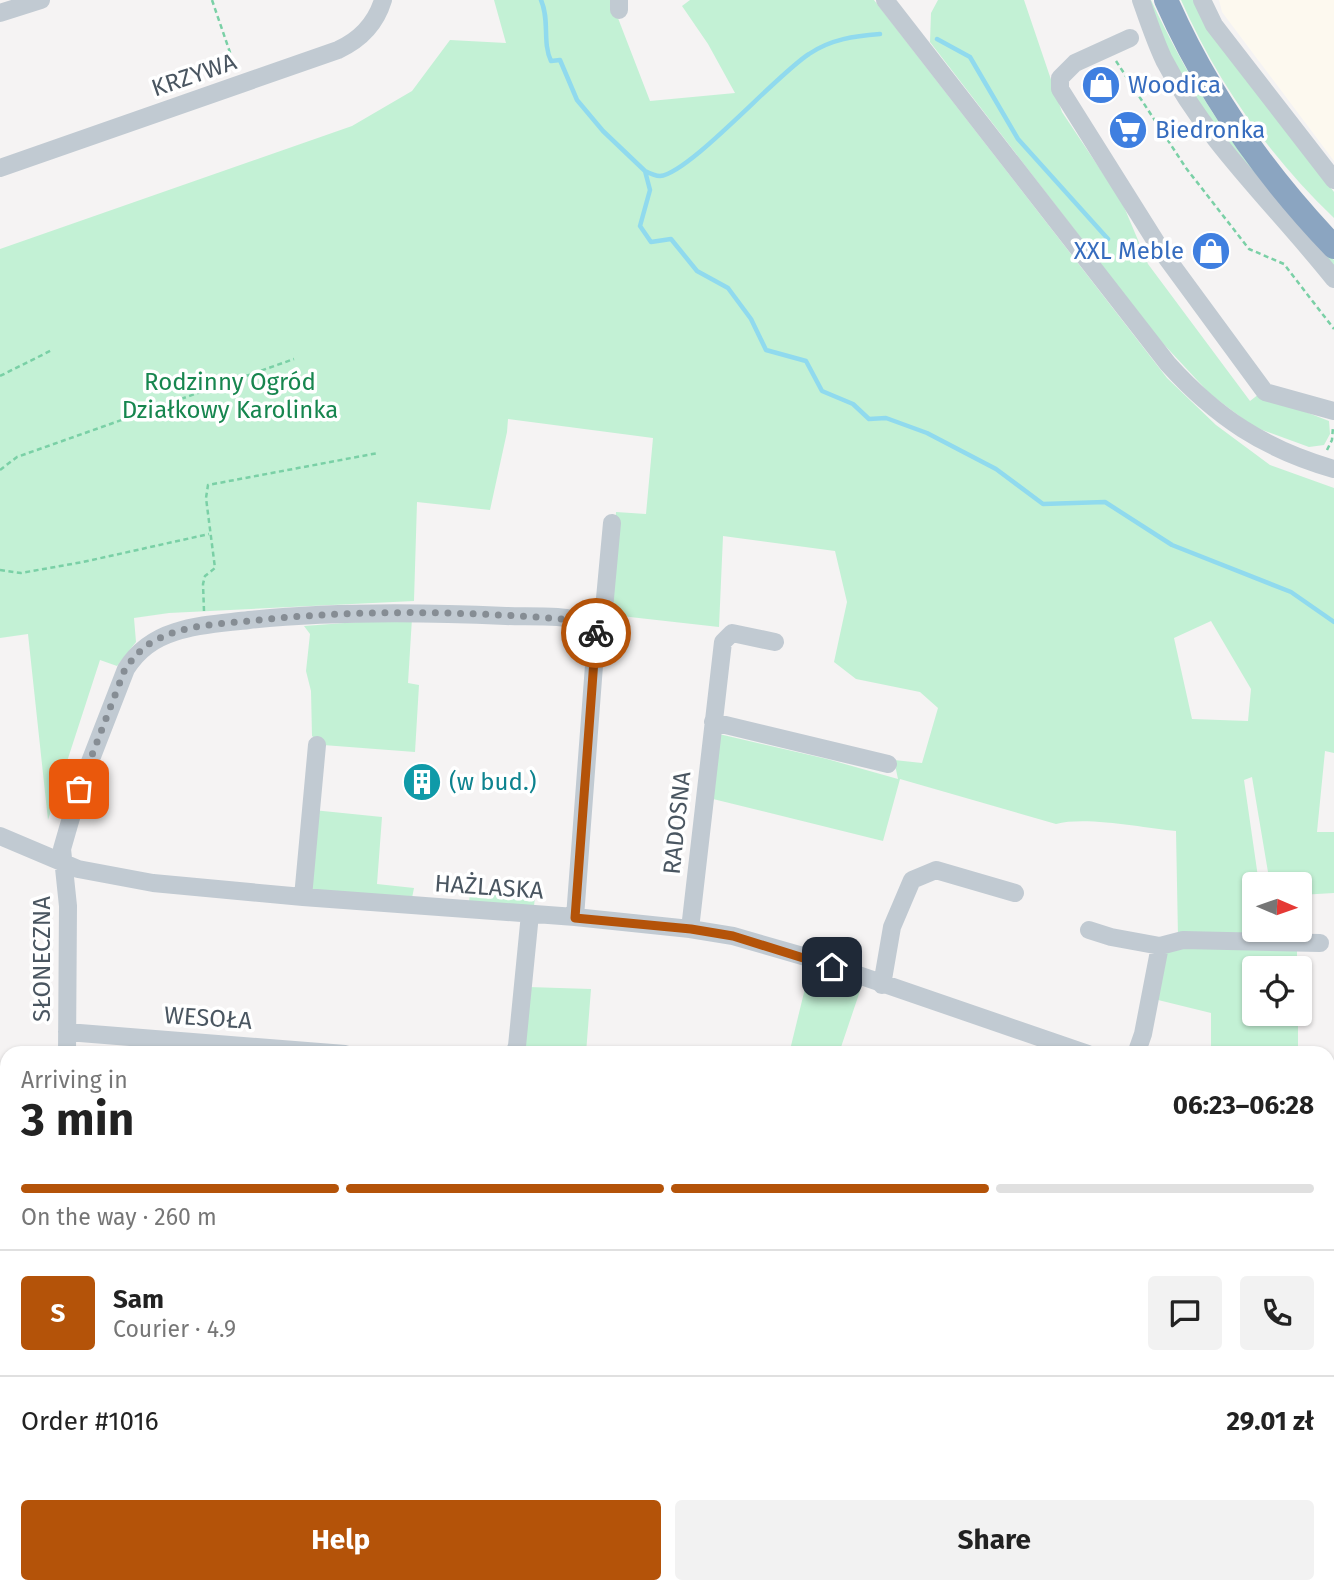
<!DOCTYPE html>
<meta charset="utf-8">
<style>
:root{--surface:#fff;--page:#f2f2f2;--text:#222;--muted:#767676;--line:#e0e0e0;--accent:#b45309}
body{margin:0;font-family:"Fira Sans",sans-serif;background:var(--page);color:var(--text);height:100vh;display:flex;flex-direction:column;font-size:26px;white-space:nowrap}
*{box-sizing:border-box;margin:0}
p{font-size:23px;color:var(--muted)}
.icon{flex:none;width:38px;height:38px;fill:none;stroke:currentColor;stroke-width:2;stroke-linecap:round;stroke-linejoin:round}
.map{position:relative;flex:1;overflow:hidden}
.drawer{position:absolute;left:0px;top:1046px;width:1335px;height:548px;display:flex;flex-direction:column;background:var(--surface);border-radius:21px 21px 0 0;box-shadow:0 2px 5px #0004}
.drawer>*{flex:none}
.needle{width:46px;rotate:92deg}
.controls{position:absolute;left:1242px;top:872px;display:grid;gap:14px}
.controls a{display:grid;place-items:center;width:70px;height:70px;border-radius:7px;background:var(--surface);box-shadow:0 2px 5px #0004;font-size:35px}
.pin{position:absolute;display:grid;place-items:center;width:60px;height:60px;color:#fff;margin:-30px;border-radius:14px;box-shadow:0 4px 10px #0006}
.courier{position:absolute;display:grid;place-items:center;width:70px;height:70px;margin:-35px;border:5px solid #b45309;border-radius:50%;background:#fff;color:#222;box-shadow:0 2px 9px #0007}
.summary em{font-style:normal;font-weight:700}
.summary div{display:flex;flex-direction:column-reverse}
.summary{display:flex;align-items:center;justify-content:space-between;height:119px;padding:0 21px}
h1{font-size:46px;font-weight:700;line-height:52px}
.bar{display:grid;grid-template-columns:repeat(4,1fr);gap:10px 7px;align-content:center;height:84px;padding:0 21px}
.bar i{height:9px;border-radius:5px;background:var(--line)}
.bar .active{background:var(--accent)}
.bar p{grid-column:span 4}
.line{display:flex;align-items:center;gap:18px;padding:0 21px;border-top:2px solid var(--line)}
.line div{flex:1}
.round{display:grid;place-items:center;flex:none;width:74px;height:74px;border-radius:7px;background:var(--page)}
.action{display:flex;gap:14px;margin-top:auto;padding:14px 21px}
.action a{flex:1;height:80px;border-radius:7px;background:var(--accent);color:#fff;font-size:28px;font-weight:700;line-height:80px;text-align:center}
.action a+a{background:var(--page);color:var(--text)}
.map>svg:first-child{display:block}
.commercial{fill:#fdf9ef}
.education{fill:#e6e4e5}
.green{fill:#c3f1d5;fill-rule:evenodd}
.lines{fill:none;stroke-linecap:round;stroke-linejoin:round}
.stream{stroke:#90daee;stroke-width:4.5}
.path{stroke:#7ad0a6;stroke-width:2.5;stroke-dasharray:5 3.5;stroke-linecap:butt}
.minor{stroke:#c1cad2;stroke-width:18}
.highway{stroke:#8ba5c1;stroke-width:24}
.done{stroke:#868d94;stroke-width:7;stroke-dasharray:0 12.6}
.route{stroke:#b45309;stroke-width:9}
.labels{text-anchor:middle;stroke-width:7;stroke-linejoin:round;paint-order:stroke}
.street-label{font-size:24px;fill:#4a5661;stroke:#fff}
.shop-label{font-size:24px;fill:#366cbe;stroke:#fff;text-anchor:start}
.park-label{font-size:24px;fill:#17864f;stroke:#fff}
.culture-label{font-size:24px;fill:#0d838f;stroke:#fff;text-anchor:start}
</style>
<div class="map">
<svg width="1334" height="1594" viewBox="0 0 1334 1594">
<rect width="100%" height="100%" fill="#f5f3f3"/>
<!-- commercial -->
<path class="commercial" d="M1219,0H1334V161L1222,12Z"/>
<!-- education -->
<path class="education" d="M400,1587H499L498,1594H399Z"/>
<!-- green -->
<path class="green" d="M494,0H611L650,101L735,93L708,44L682,6L690,0H874L1167,378L1216,425L1270,465L1334,488V753L1325,751L1317,832H1334V893L1300,895V884H1270L1252,777L1244,780L1259,884H1255V929H1262L1259,937H1178L1176,831C1144,828 1086,816 1056,824L900,779L883,841L713,799L719,734L827,759L898,779L894,760L922,763L938,708L920,692L856,679L834,662L847,602L835,551L723,536L719,627L612,615L616,512L646,514L653,438L508,419L507,432L490,510L417,502L414,601L169,613L134,618L136,642L117,666L100,660L48,820L28,634L0,638V249L352,126L412,91L450,40L506,43ZM1211,621L1251,689L1248,721L1192,719L1174,638Z
M938,0H1024L1062,112L1122,202L1148,264L1250,401L1259,394L1329,421L1330,434L1324,445L1309,447L1254,427L1210,394L1157,337L930,42L931,13Z
M1146,0H1151C1198,100 1254,183 1334,260V272L1249,175L1170,62Z
M1181,0H1194L1203,20L1334,192V218C1269,156 1217,82 1181,0Z
M412,618L408,683L419,685L415,752L323,745L312,736L311,691L306,671L310,634L304,626Z
M313,810L382,817L377,884L414,888L412,898L310,890Z
M470,893L535,897L534,906L469,902Z
M1178,948H1297V968H1255V1013H1298V1053H1211V1013L1154,999L1165,952Z
M810,968L862,985L839,1053L789,1054Z
M528,987L591,989L586,1053L520,1054Z
M1334,1165V1458L1328,1463V1173Z
M65,1587H197L210,1590V1594H44Z
M314,1587H400L399,1594H313Z"/>
<g class="lines">
<!-- stream -->
<path class="stream" d="M541,0C550,20 542,42 551,61L560,60L577,100L603,131L645,171L650,190L640,226L651,242L671,239L697,271L728,288L751,319L766,350L806,361L822,391L853,404L869,419L886,418L927,433L996,469L1043,504L1105,502L1172,545L1291,592L1334,622
M937,39L970,57L1018,139L1108,239
M645,171C649,173 656,176 660,176C690,173 777,74 809,54C831,39 855,36 880,34"/>
<!-- path -->
<path class="path" d="M212,0L236,70
M1116,61L1186,168L1249,249L1284,264L1334,329
M0,376L52,350
M1327,450L1332,440L1333,427
M0,470L17,457L294,359
M0,570L21,573L83,562L209,534
M204,611L203,584L205,576L215,568L206,498L208,485L378,453
M630,1587V1594
M678,1587V1594"/>
<!-- minor -->
<path class="minor" d="M619,0V10
M885,0L1168,364C1216,417 1264,449 1334,469
M1141,0C1148,20 1155,41 1164,60C1207,143 1277,207 1334,279
M1202,0L1214,25L1334,180
M0,13L41,0
M1130,38L1075,63L1060,78V89L1163,253L1265,392L1334,411
M0,168L338,50C360,40 376,23 383,0
M593,628L604,609L612,523
M713,722L888,764
M0,836L78,869L153,883L303,897L575,917L690,929L733,936L806,957L1088,1054
M303,897L317,745
M690,929L723,642L732,633L775,642
M1089,930L1111,937L1160,946L1183,940L1320,943
M882,985L892,927L912,880L936,870L1015,893
M67,1032L345,1054
M67,1054L68,906L62,849L79,790L126,669C138,650 153,639 175,632C199,624 225,623 249,620C334,611 420,612 506,616C529,617 565,614 585,623C593,626 596,631 596,639L575,917
M514,1054L517,1046L530,914
M1136,1054L1143,1034L1160,946
M1328,1133L1334,1135
M0,1197H7
M0,1348L7,1347
M0,1492L7,1489
M597,1587V1594
M823,1587L826,1594
M1329,1594L1334,1582"/>
<!-- highway -->
<path class="highway" d="M1166,0C1206,91 1265,175 1334,247"/>
</g>
<g class="lines">
<!-- done -->
<path class="done" d="M79,789L125,669C134,657 142,647 156,640C184,625 218,624 249,621C357,609 467,611 575,620L590,625L596,633"/>
<!-- route -->
<path class="route" d="M596,633L575,918L691,929L733,936L832,967"/>
</g>
<!-- icons -->
<defs>
<g id="shop-disc" transform="scale(2.0125)"><circle r="9.5" fill="#3f7fe0" stroke="#fff"/><path d="M-5-2.5h2.3a2.7 3.5 0 0 1 5.4 0H5L5.5 6h-11ZM-1.5-2.5h3a1.5 2.3 0 0 0-3 0Z" fill="#fff"/></g>
<g id="supermarket-disc" transform="scale(2.0125)"><circle r="9.5" fill="#3f7fe0" stroke="#fff"/><path d="M-6-5.5h2.5l.6 2H6L4.5 2H-2.5L-4.4-4H-6ZM-1.5 3.2a1.3 1.3 0 1 0 .1 0ZM3 3.2a1.3 1.3 0 1 0 .1 0Z" fill="#fff"/></g>
<g id="building-disc" transform="scale(2.0125)"><circle r="9.5" fill="#0f9aa8" stroke="#fff"/><path d="M-4-6H4V6H1V3H-1V6H-4ZM-2.5-4.3h1.7v1.8h-1.7ZM.8-4.3h1.7v1.8H.8ZM-2.5-1h1.7V.8h-1.7ZM.8-1h1.7V.8H.8Z" fill="#fff"/></g>
</defs>
<g fill-rule="evenodd">
<use href="#shop-disc" x="1101" y="85"/>
<use href="#supermarket-disc" x="1128" y="130"/>
<use href="#shop-disc" x="1211" y="251"/>
<use href="#building-disc" x="422" y="782"/>
</g>
<g class="labels">
<!-- street labels -->
<g class="street-label">
<text transform="translate(194 75) rotate(-19)" y="8">KRZYWA</text>
<text transform="translate(677 823) rotate(-84)" y="8">RADOSNA</text>
<text transform="translate(489 887) rotate(4)" y="8">HAŻLASKA</text>
<text transform="translate(42 959) rotate(-90)" y="8">SŁONECZNA</text>
<text transform="translate(208 1018) rotate(4)" y="8">WESOŁA</text>
</g>
<!-- shop labels -->
<g class="shop-label">
<text x="1128" y="93">Woodica</text>
<text x="1155" y="138">Biedronka</text>
<text x="1184" y="259" text-anchor="end">XXL Meble</text>
</g>
<!-- park labels -->
<g class="park-label">
<text x="230" y="390">Rodzinny Ogród<tspan x="230" dy="28">Działkowy Karolinka</tspan></text>
</g>
<!-- culture labels -->
<g class="culture-label">
<text x="449" y="790">(w bud.)</text>
</g>
</g>
</svg>
<div class="controls">
<a><svg class="needle" viewBox="-14 -14 28 28"><path d="M0-13l5 13h-10z" fill="#e53935"/><path d="M0 13l5-13h-10z" fill="#767676"/></svg></a>
<a><svg class="icon" aria-label="locate" viewBox="0 0 24 24"><circle cx="12" cy="12" r="6"/><path d="M12 2v4M12 18v4M2 12h4M18 12h4"/></svg></a>
</div>
<div class="pin" style="left:79px;top:789px;background:#ea580c"><svg class="icon" aria-label="bag" viewBox="0 0 24 24"><path d="M5 8h14l-1 12H6zM9 8a3 3 0 0 1 6 0"/></svg></div>
<div class="pin" style="left:832px;top:967px;background:#1f2937"><svg class="icon" aria-label="home" viewBox="0 0 24 24"><path d="M3 11l9-7 9 7M6 9v11h12V9"/></svg></div>
<div class="courier" style="left:596px;top:633px"><svg class="icon" aria-label="bike" viewBox="0 0 24 24"><circle cx="6" cy="16" r="4"/><circle cx="18" cy="16" r="4"/><path d="M6 16l4-8h5l3 8M10 8l3 8H6M13 5h3"/></svg></div>
<section class="drawer">
<div class="summary"><div><h1>3 min</h1><p>Arriving in</p></div><em>06:23–06:28</em></div>
<div class="bar"><i class="active"></i><i class="active"></i><i class="active"></i><i></i><p>On the way · 260 m</p></div>
<div class="line" style="height:126px"><b class="round" style="background:var(--accent);color:#fff">S</b><div><b>Sam</b><p>Courier · 4.9</p></div><a class="round"><svg class="icon" aria-label="chat" viewBox="0 0 24 24"><path d="M4 5h16v11H9l-5 4z"/></svg></a><a class="round"><svg class="icon" aria-label="phone" viewBox="0 0 24 24"><path d="M5 4h4l2 5-3 2q2 4 5 5l2-3 5 2v4C11 20 4 13 5 4z"/></svg></a></div>
<div class="line" style="height:91px"><div>Order #1016</div><b>29.01 zł</b></div>
<div class="action"><a>Help</a><a>Share</a></div>
</section>
</div>
